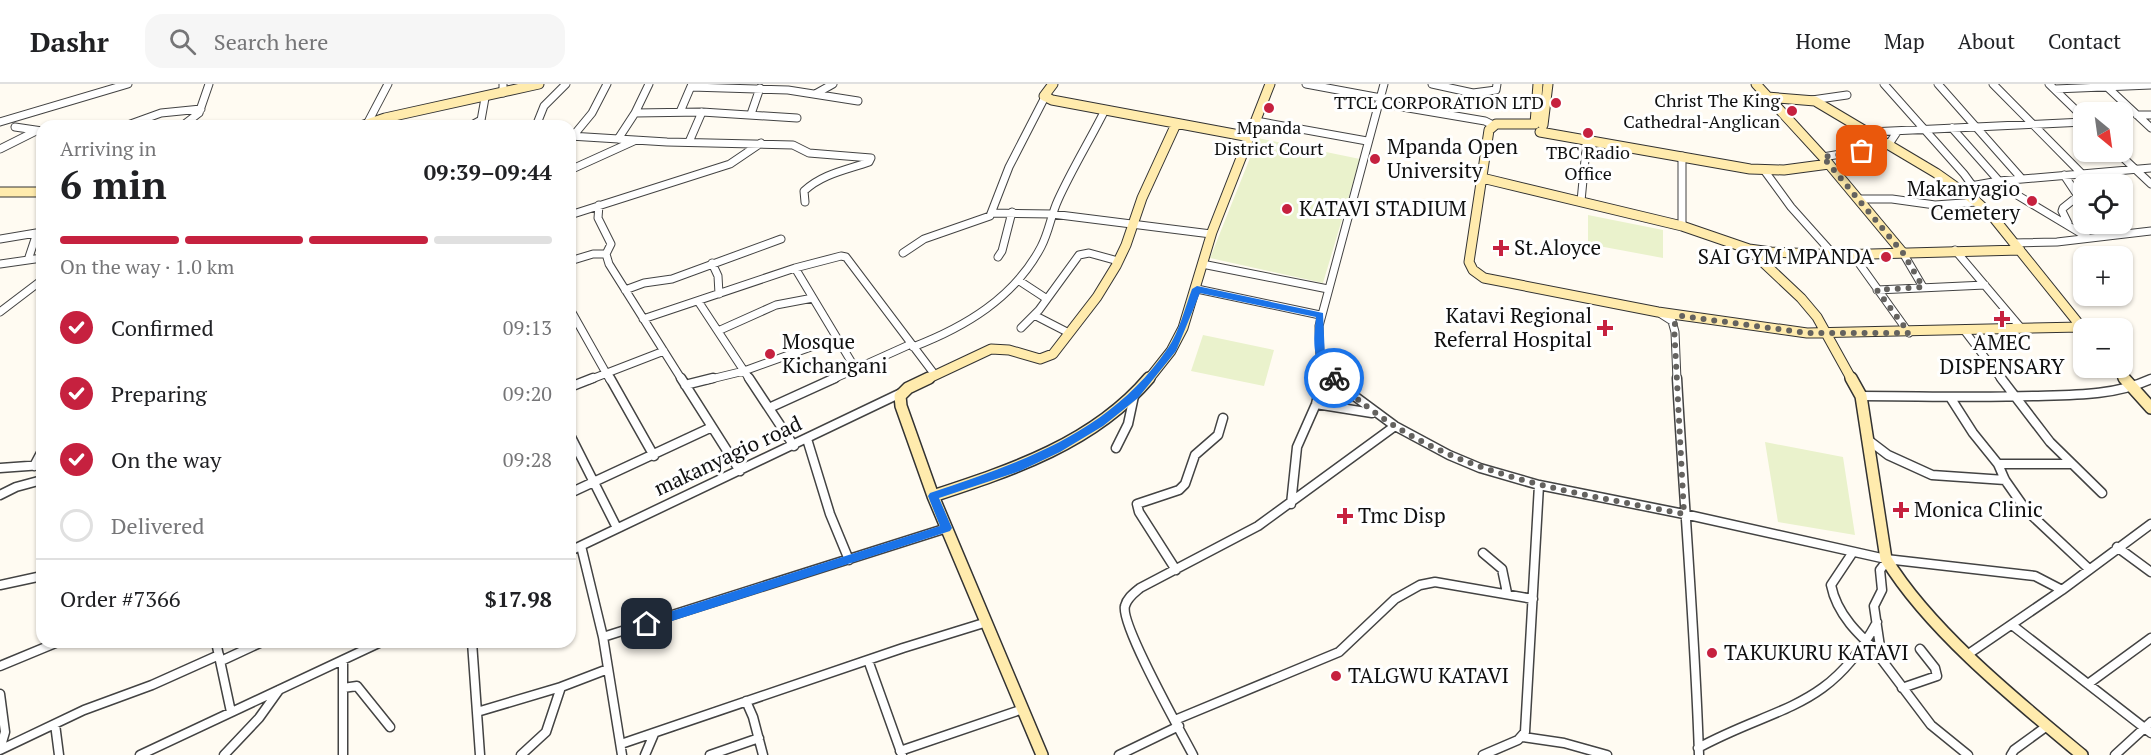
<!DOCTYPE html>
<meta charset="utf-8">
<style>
:root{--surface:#fff;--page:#f6f6f6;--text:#202124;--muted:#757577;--line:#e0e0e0;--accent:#c6213f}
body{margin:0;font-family:"PT Serif",serif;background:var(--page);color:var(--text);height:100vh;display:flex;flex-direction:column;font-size:22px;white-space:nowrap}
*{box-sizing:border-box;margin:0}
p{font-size:20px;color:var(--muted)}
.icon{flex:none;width:33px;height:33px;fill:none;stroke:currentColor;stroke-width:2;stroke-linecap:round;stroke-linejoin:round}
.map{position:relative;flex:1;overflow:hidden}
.details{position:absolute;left:36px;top:36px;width:540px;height:528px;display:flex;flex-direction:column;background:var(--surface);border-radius:18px;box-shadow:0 2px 4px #0004}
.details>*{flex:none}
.needle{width:39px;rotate:151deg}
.tools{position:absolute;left:2073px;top:18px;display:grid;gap:12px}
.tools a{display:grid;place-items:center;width:60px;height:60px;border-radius:12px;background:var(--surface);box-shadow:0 2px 4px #0004;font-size:30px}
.pin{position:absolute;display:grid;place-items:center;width:51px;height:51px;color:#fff;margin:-26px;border-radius:12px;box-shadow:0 3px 9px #0006}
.courier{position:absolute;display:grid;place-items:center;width:60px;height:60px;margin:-30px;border:4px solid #1a73e8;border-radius:50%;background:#fff;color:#222;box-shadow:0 2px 8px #0007}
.overview em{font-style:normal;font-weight:600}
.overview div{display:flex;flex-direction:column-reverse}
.overview{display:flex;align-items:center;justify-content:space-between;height:102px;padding:0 24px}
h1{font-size:39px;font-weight:600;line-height:45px}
.bar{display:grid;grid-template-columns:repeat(4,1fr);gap:9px 6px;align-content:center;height:72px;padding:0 24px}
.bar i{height:8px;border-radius:4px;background:var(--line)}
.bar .selected{background:var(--accent)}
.bar p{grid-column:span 4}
.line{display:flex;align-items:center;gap:15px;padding:0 24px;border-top:2px solid var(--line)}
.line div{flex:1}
ol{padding:0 24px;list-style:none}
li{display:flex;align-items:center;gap:18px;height:66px}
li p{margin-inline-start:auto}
li .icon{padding:6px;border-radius:50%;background:var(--accent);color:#fff;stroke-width:4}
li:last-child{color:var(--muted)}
li i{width:33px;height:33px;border:3px solid var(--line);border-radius:50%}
header{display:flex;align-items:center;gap:36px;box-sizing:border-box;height:84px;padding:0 30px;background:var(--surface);border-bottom:2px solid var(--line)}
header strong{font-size:28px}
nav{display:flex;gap:33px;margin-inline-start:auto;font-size:21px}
.search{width:420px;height:54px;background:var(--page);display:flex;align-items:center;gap:15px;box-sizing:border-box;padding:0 21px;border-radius:18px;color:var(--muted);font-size:22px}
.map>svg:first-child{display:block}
.pitch{fill:#eaf2cc}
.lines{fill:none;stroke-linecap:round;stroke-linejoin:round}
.street-far1-casing{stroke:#434343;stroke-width:9}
.street-casing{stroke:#434343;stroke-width:11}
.secondary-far1-casing{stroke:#323232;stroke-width:11}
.secondary-casing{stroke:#323232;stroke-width:14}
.street-far1{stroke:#fff;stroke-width:7}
.street{stroke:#fff;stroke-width:8}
.secondary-far1{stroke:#ffebad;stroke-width:9}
.secondary{stroke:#ffebad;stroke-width:11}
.route{fill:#1a73e8}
.done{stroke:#64625f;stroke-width:6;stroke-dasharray:0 10.8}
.poi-dot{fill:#c6213f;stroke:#fff;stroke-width:2}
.labels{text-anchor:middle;stroke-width:6;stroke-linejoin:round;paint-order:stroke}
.far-poi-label{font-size:18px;fill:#101010;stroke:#fff;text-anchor:end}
.poi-label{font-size:21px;fill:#101010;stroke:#fff;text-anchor:start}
.street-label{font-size:21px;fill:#101010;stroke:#fff}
</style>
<header>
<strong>Dashr</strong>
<div class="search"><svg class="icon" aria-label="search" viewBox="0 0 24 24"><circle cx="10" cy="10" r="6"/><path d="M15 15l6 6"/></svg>Search here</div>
<nav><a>Home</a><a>Map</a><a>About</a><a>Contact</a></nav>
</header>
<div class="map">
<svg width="2151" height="671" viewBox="0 0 2151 671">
<rect width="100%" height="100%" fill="#fffbf2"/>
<!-- pitch -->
<path class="pitch" d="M1258,54L1360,75L1323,199L1210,174Z
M1588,131L1663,146V174L1588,160Z
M1203,251L1274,266L1264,302L1191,287Z
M1765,358L1843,373L1855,451L1778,438Z"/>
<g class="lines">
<!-- street-far1 casing -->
<g class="street-far1-casing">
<path id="street-far1" d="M503,0V9
M1306,0L1381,14
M1432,0L1473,9L1496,6L1497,0
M1938,0L2022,95
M1993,0L2081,89
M2049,0L2084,34
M2106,2L2151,44
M691,3L788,6L858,17
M2055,5L2151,1
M817,9L833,0
M1812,16L1847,11
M1379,19L1485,37L1493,41
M680,28L692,0
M635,29L702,28L797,34
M751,30L760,4
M2137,31H2151
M1256,37L1367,57
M0,38L128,0
M367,40L388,0
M125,42L161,29L201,25
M182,42L199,29L209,0
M271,42H315
M470,42L481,36
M480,42L485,14
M536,42L544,22L566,0
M15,43L42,47
M1952,44L1999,97L2012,108L2087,153
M1870,48L2084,38
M570,52L667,58L793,61L809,69L871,74L869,78C846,86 822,90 804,107L805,118
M573,52L592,29L607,0
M618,55L635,29L649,0
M689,58L702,28
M0,65L36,47
M2117,68L2151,100
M1682,72V142
M1823,73L1882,63L1889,60L1897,48
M570,86L634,57
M1764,86L1791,123L1834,171
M2064,91L2078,112L2063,124L2062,127L2068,139
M1959,104L1999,97L2151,84
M1859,115H1892L1935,121L1977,118L1972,101L1964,90L1884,0
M1581,117L1587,55
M599,121L598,134L611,160L606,170L609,180L682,296
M992,129L1052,130L1211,150
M570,131L730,80L761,59
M0,155L42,148
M2014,159L2057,158L2151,147
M1955,166L2021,244
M903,169L924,155L990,132L1009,83L1045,13
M1903,169L1923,203
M1853,171L1909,249
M998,173L1002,167L1012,128
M28,176L37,149
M570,177L593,170H606
M712,179L718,192L719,210
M0,180L42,174
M1202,180L1328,205
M795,184L855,284
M1018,196L1047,215
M1197,205L1320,231
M625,206L644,199L672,195L781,155
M1877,206L1985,201
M698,217L750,296
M570,225L610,296
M0,228L42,196
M1661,230L1672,237L1675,248L1677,296
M1034,231L1069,249
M643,235L795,184L841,172L846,173L935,291
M1021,244L1039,226L1079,171L1089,169L1118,177
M1964,246L2002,296
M718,247L776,221L813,214
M913,263C965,243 1014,214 1041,163C1049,148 1051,131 1058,116C1072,85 1090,56 1105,26
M589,296L664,267
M707,296L744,287L836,254
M831,296L911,260
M1322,296L1325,284
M1336,296L1320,275L1319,242L1384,0"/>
</g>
<!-- street casing -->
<g class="street-casing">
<path id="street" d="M610,294L654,372
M681,294L740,387
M749,294L794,362
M1335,294L1345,305L1395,342L1449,371L1480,384L1539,401L1684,430L1886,475L2035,492L2062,506
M1677,294C1684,420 1695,545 1699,671
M2001,294L2050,358L2102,409
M685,301L713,294
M570,303L593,294
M1861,312C1918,312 1975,314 2033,312C2073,311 2114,312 2151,295
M1950,313L1973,349L1998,380L2005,396L2026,426L2089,485
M1316,320L1372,329
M769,324L835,294
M570,351L617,444
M807,355L830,430L849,476
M1867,355L1888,371L1932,391L2005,396
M1116,364L1128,340L1134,312
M1998,380H2071
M34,382L42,367
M0,384L42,381
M570,409L712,343
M0,411L16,403L42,396
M1291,420L1297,363L1316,320L1322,294
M581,462L603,553L622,671
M2117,463L2151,488
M570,467L901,309
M1853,468L1831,501C1837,531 1859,551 1881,571
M1483,469L1502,485L1507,509
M1887,477L1880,486L1882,506L1874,522L1882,576L1931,641L1968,671
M1176,486L1139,428L1137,420L1179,406L1185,400L1195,371L1218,351L1223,334
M0,501L42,492
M2012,541L2151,649
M603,553L947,444
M216,558L231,628
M472,558L480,671
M1967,571L2062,506L2151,440
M343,576V671
M868,576L902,671
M221,577L262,558
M0,582L58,558
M2088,600L2151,554
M343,604L357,602L390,643
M1902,604L1937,592L1935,584L1920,565
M0,610L5,648L0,665
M746,617L753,633L763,671
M477,628L561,603
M1175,636L1339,568L1395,515L1420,501L1435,498L1533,515
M55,640L59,671
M1523,653L1564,659L1607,671
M621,660L903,564L987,538
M1698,664C1777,621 1829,627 1877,538
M0,666L84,626L152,601L219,571
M900,667L1023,625
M140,671L381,558
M224,671L259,634L279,606
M521,671L546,648L561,603L608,585
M645,671L654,650
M710,671L759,654
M1119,671L1179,642
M1193,671C1181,648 1120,540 1125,522C1127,514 1134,509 1140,504L1258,442L1395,342
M1483,671L1518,656L1525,648L1539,401
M2011,671L2014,666L2047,642
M2115,671L2151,638"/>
</g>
<!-- secondary-far1 casing -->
<g class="secondary-far1-casing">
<path id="secondary-far1" d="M1053,0L1044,12L1052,16L1250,53
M1756,0L1823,73L1903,169
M1767,13L1815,17L1936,89L1977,118L1993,133L2083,245
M1533,40H1496L1489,46L1469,178L1473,186L1484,194L1658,228L1807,249L2081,243
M1535,40L1538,0
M1543,41L1548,0
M361,42L385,34L539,0
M1540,48L1750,85L1784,86L1829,80
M1482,94L1682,142L1749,165L1771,168L1834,171L2020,166
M0,108H42
M1749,165L1801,214L1817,233L1852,296
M2115,284L2126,296
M925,296L991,265L1009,266L1040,275L1053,270L1097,213L1116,182L1126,161L1142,114L1176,40
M1148,296L1171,267L1183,244L1212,148L1270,0"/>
</g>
<!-- secondary casing -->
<g class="secondary-casing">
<path id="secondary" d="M929,294L908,304L900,312L901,322L933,412L1042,671
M1851,294L1861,312L1886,475C1930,547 2017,617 2082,671
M2124,294L2151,324
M933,412C1012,386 1094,359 1149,294"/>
</g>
<!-- street-far1 -->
<use href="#street-far1" class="street-far1"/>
<!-- street -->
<use href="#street" class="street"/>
<!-- secondary-far1 -->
<use href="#secondary-far1" class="secondary-far1"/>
<!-- secondary -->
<use href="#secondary" class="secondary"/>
</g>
<!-- route -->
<path class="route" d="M1197,202L1323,229L1325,274L1339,294L1337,297H1330C1312,270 1313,265 1316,233L1200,209L1176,267L1138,314L1103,342L1060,368L1020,387L939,414L952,444L950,447L647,545L643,543V536L647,535L940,442L928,412L930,409C1022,378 1110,349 1168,264C1179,248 1185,224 1192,205Z"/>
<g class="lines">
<!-- done -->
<path class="done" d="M1334,294C1432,390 1557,405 1684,430L1674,241L1682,232L1807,249H1909L1877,206L1923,203L1903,169L1823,73L1862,67"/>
</g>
<!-- markers -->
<g class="poi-dot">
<circle cx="1556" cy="19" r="6"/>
<circle cx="1269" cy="24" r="6"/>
<circle cx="1792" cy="27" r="6"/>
<circle cx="1588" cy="49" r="6"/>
<circle cx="1375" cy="75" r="6"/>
<circle cx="2032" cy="117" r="6"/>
<circle cx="1287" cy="125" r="6"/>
<path d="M1498 155h6v6h6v6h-6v6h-6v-6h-6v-6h6z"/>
<circle cx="1886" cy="173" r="6"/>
<path d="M1999 226h6v6h6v6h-6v6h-6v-6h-6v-6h6z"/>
<path d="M1602 235h6v6h6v6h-6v6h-6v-6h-6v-6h6z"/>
<circle cx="770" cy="270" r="6"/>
<path d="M1898 417h6v6h6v6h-6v6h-6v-6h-6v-6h6z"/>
<path d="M1342 423h6v6h6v6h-6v6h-6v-6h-6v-6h6z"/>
<circle cx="1712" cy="569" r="6"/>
<circle cx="1336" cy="592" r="6"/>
</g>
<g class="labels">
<!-- far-poi labels -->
<g class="far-poi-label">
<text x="1780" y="23">Christ The King<tspan x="1780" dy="21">Cathedral-Anglican</tspan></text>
<text x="1544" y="25">TTCL CORPORATION LTD</text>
<text x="1269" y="50" text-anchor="middle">Mpanda<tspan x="1269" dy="21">District Court</tspan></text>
<text x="1588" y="75" text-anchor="middle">TBC Radio<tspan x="1588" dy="21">Office</tspan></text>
</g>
<!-- poi labels -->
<g class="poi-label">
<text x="1387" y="70">Mpanda Open<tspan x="1387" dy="24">University</tspan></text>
<text x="2020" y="112" text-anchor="end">Makanyagio<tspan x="2020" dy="24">Cemetery</tspan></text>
<text x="1299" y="132">KATAVI STADIUM</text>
<text x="1514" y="171">St.Aloyce</text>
<text x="1874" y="180" text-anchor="end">SAI GYM MPANDA</text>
<text x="1592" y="239" text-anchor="end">Katavi Regional<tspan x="1592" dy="24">Referral Hospital</tspan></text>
<text x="782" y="265">Mosque<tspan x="782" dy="24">Kichangani</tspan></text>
<text x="2002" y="266" text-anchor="middle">AMEC<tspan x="2002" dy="24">DISPENSARY</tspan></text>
<text x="1914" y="433">Monica Clinic</text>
<text x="1358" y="439">Tmc Disp</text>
<text x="1724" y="576">TAKUKURU KATAVI</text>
<text x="1348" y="599">TALGWU KATAVI</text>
</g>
<!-- street labels -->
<g class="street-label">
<text transform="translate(728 372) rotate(-25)" y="7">makanyagio road</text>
</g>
</g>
</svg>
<div class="tools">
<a><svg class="needle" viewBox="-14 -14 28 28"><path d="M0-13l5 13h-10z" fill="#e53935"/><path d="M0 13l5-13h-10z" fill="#757577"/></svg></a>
<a><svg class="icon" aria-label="locate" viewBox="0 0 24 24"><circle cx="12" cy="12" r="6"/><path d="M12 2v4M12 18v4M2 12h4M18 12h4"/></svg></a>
<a>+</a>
<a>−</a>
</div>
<div class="pin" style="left:1862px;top:67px;background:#ea580c"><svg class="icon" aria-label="bag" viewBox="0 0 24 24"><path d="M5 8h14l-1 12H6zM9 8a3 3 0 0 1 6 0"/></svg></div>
<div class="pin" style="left:647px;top:540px;background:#1f2937"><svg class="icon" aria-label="home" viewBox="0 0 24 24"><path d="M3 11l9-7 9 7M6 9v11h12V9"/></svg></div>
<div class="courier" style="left:1334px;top:294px"><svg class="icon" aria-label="bike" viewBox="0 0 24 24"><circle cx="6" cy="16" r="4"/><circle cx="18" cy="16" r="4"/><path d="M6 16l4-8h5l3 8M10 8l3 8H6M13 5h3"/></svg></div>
<section class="details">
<div class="overview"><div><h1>6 min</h1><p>Arriving in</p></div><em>09:39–09:44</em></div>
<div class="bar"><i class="selected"></i><i class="selected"></i><i class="selected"></i><i></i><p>On the way · 1.0 km</p></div>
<ol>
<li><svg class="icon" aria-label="check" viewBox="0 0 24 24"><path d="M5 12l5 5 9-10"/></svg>Confirmed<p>09:13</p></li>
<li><svg class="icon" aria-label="check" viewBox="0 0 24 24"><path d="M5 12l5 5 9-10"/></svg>Preparing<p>09:20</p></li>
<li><svg class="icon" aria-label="check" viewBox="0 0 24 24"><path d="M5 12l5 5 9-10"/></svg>On the way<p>09:28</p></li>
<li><i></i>Delivered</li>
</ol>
<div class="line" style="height:78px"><div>Order #7366</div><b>$17.98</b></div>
</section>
</div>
